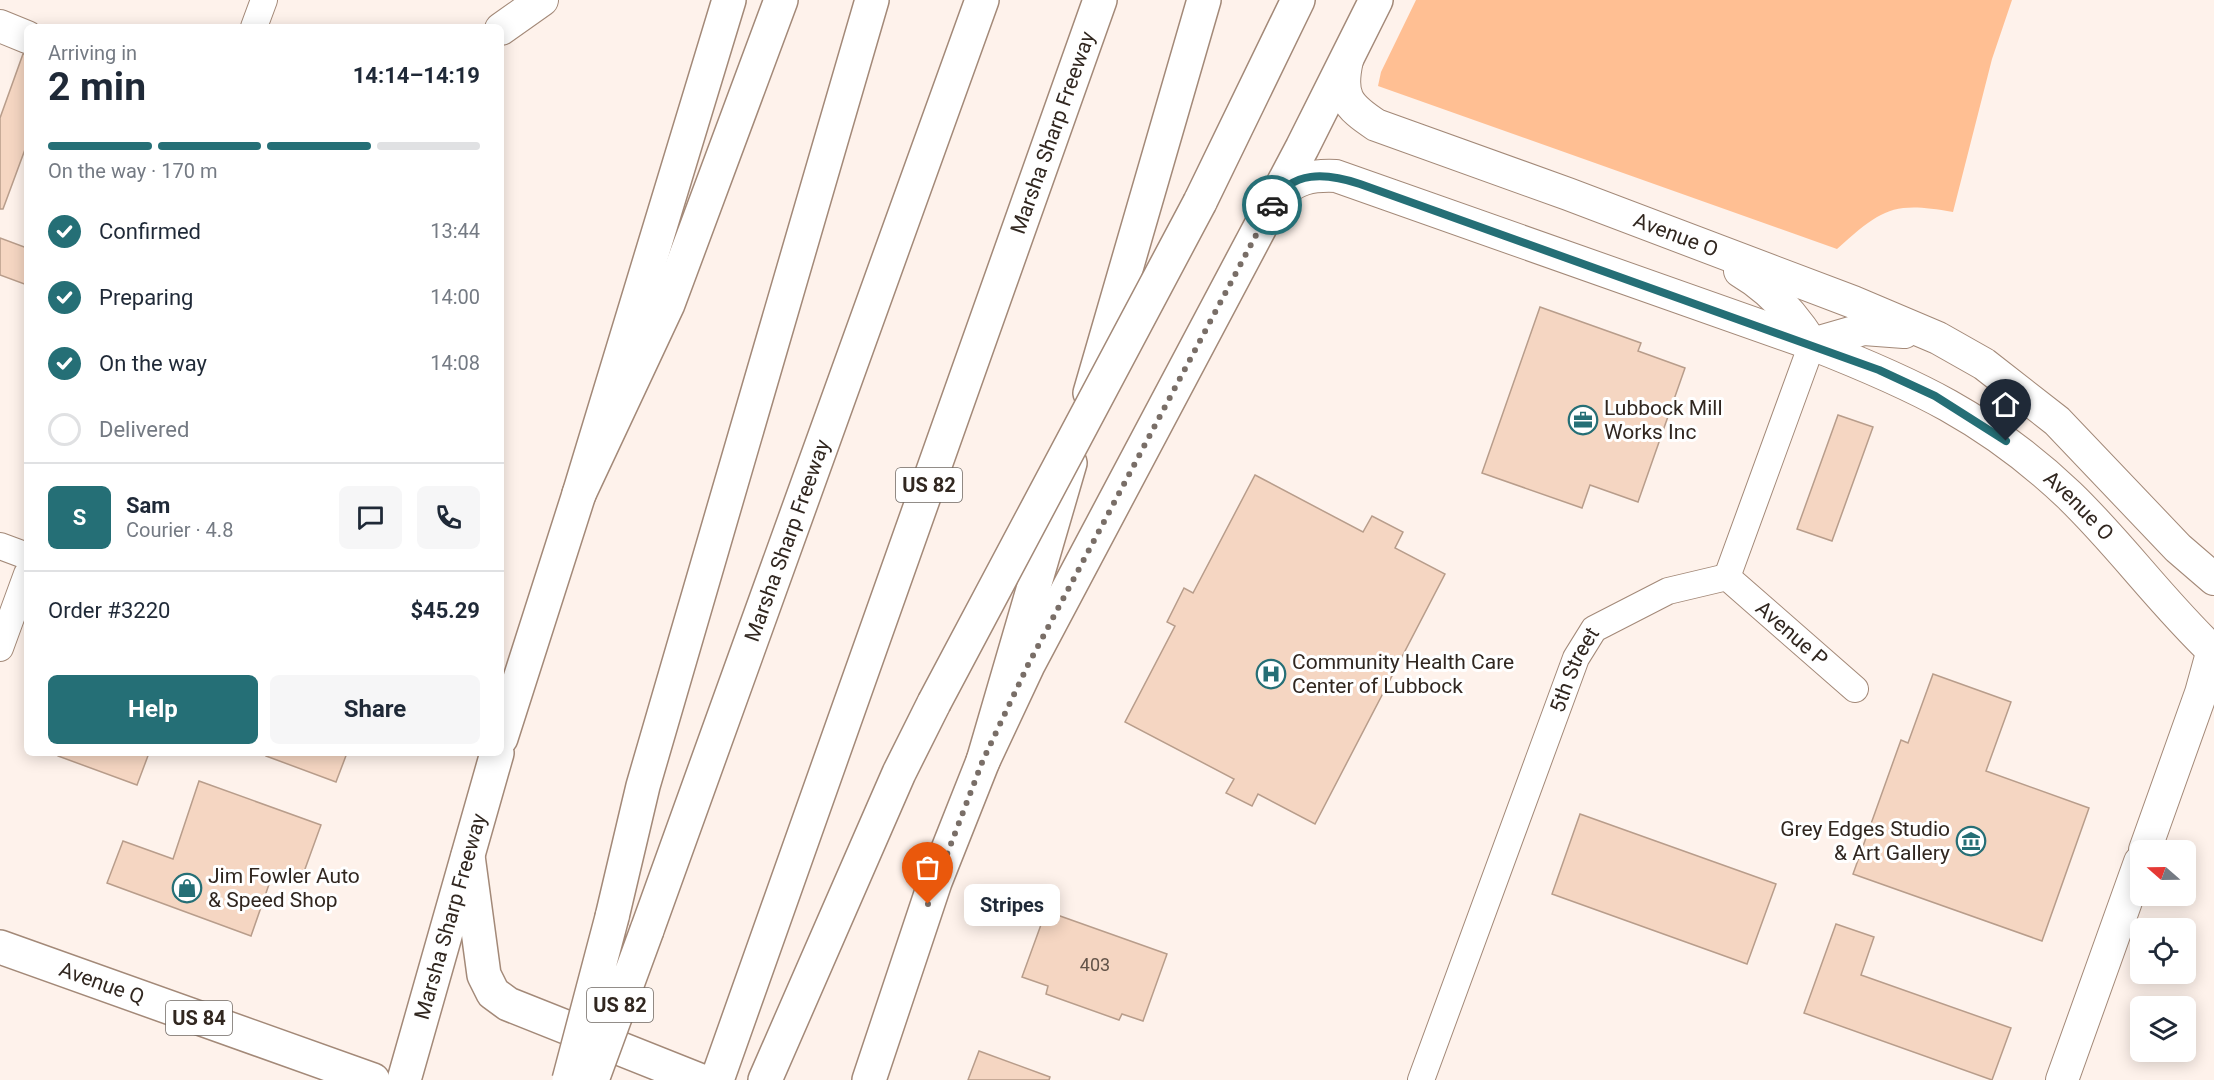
<!DOCTYPE html>
<meta charset="utf-8">
<style>
:root{--surface:#fff;--page:#f6f6f7;--text:#1f2937;--muted:#747a83;--line:#e0e1e3;--accent:#256f76}
body{margin:0;font-family:Roboto,sans-serif;background:var(--page);color:var(--text);height:100vh;display:flex;flex-direction:column;font-size:22px;white-space:nowrap}
*{box-sizing:border-box;margin:0}
p{font-size:20px;color:var(--muted)}
.icon{flex:none;width:33px;height:33px;fill:none;stroke:currentColor;stroke-width:2;stroke-linecap:round;stroke-linejoin:round}
.map{position:relative;flex:1;overflow:hidden}
.side{position:absolute;left:24px;top:24px;width:480px;height:732px;display:flex;flex-direction:column;background:var(--surface);border-radius:9px;box-shadow:0 3px 15px #0003}
.side>*{flex:none}
.needle{width:39px;rotate:290deg}
.tools{position:absolute;left:2130px;top:840px;display:grid;gap:12px}
.tools a{display:grid;place-items:center;width:66px;height:66px;border-radius:9px;background:var(--surface);box-shadow:0 3px 15px #0003;font-size:30px}
.pin{position:absolute;display:grid;place-items:center;width:51px;height:51px;color:#fff;margin:-62px -26px;border-radius:50% 50% 50% 0;rotate:-45deg;box-shadow:0 0 6px #0007}
.pin .icon{rotate:45deg}
.courier{position:absolute;display:grid;place-items:center;width:60px;height:60px;margin:-30px;border:4px solid #256f76;border-radius:50%;background:#fff;color:#222;box-shadow:0 2px 8px #0007}
.bubble{position:absolute;height:42px;border-radius:9px;background:var(--surface);box-shadow:0 3px 15px #0003;font-size:20px;font-weight:700;line-height:42px;text-align:center}
.headline em{font-style:normal;font-weight:700}
.headline div{display:flex;flex-direction:column-reverse}
.headline{display:flex;align-items:center;justify-content:space-between;height:102px;padding:0 24px}
h1{font-size:39px;font-weight:700;line-height:45px}
.bar{display:grid;grid-template-columns:repeat(4,1fr);gap:9px 6px;align-content:center;height:72px;padding:0 24px}
.bar i{height:8px;border-radius:4px;background:var(--line)}
.bar .current{background:var(--accent)}
.bar p{grid-column:span 4}
.line{display:flex;align-items:center;gap:15px;padding:0 24px;border-top:2px solid var(--line)}
.line div{flex:1}
.round{display:grid;place-items:center;flex:none;width:63px;height:63px;border-radius:9px;background:var(--page)}
ol{padding:0 24px;list-style:none}
li{display:flex;align-items:center;gap:18px;height:66px}
li p{margin-inline-start:auto}
li .icon{padding:6px;border-radius:50%;background:var(--accent);color:#fff;stroke-width:4}
li:last-child{color:var(--muted)}
li i{width:33px;height:33px;border:3px solid var(--line);border-radius:50%}
.cta{display:flex;gap:12px;margin-top:auto;padding:12px 24px}
.cta a{flex:1;height:69px;border-radius:9px;background:var(--accent);color:#fff;font-size:24px;font-weight:700;line-height:69px;text-align:center}
.cta a+a{background:var(--page);color:var(--text)}
.map>svg:first-child{display:block}
.green{fill:#ffbf93}
.building{fill:#f5d6c2;stroke:#b89d8b;stroke-width:1.5}
.lines{fill:none;stroke-linecap:round;stroke-linejoin:round}
.minor-casing{stroke:#a38978;stroke-width:28}
.tertiary-casing{stroke:#a38978;stroke-width:34}
.secondary-casing{stroke:#a38978;stroke-width:36}
.trunk-casing{stroke:#a38978;stroke-width:36}
.motorway-casing{stroke:#a38978;stroke-width:36}
.minor{stroke:#fff;stroke-width:26}
.tertiary{stroke:#fff;stroke-width:32}
.secondary{stroke:#fff;stroke-width:33}
.trunk{stroke:#fff;stroke-width:33}
.motorway{stroke:#fff;stroke-width:33}
.motorway-bridge-casing{stroke:#a38978;stroke-width:36;stroke-linecap:butt}
.motorway-bridge{stroke:#fff;stroke-width:33}
.done{stroke:#796e67;stroke-width:6;stroke-dasharray:0 10.8}
.route{stroke:#256f76;stroke-width:8}
.labels{text-anchor:middle;stroke-width:6;stroke-linejoin:round;paint-order:stroke}
.number-label{font-size:18px;fill:#625348}
.shield{fill:#fff;stroke:#6f6863;stroke-width:1.5}
.shield-label{font-size:20px;font-weight:bold;fill:#312720}
.street-label{font-size:21px;fill:#312720;stroke:#fff}
.poi-label{font-size:21px;fill:#312720;stroke:#fff;text-anchor:start}
</style>
<div class="map">
<svg width="2214" height="1080" viewBox="0 0 2214 1080">
<rect width="100%" height="100%" fill="#fef2eb"/>
<!-- green -->
<path class="green" d="M1416,0H2012L1992,59L1953,212C1892,201 1882,209 1837,249L1378,86L1381,72Z"/>
<!-- building -->
<path class="building" d="M23,54L27,55V144L3,209H0V118Z
M0,238L27,248V285L0,275Z
M1540,307L1641,343L1638,351L1685,368L1638,502L1590,485L1582,508L1482,473Z
M1838,415L1873,427L1832,541L1797,529Z
M1255,475L1363,532L1372,516L1403,532L1395,548L1445,574L1315,824L1258,794L1252,806L1226,793L1234,779L1125,722L1175,626L1167,622L1184,588L1193,593Z
M1933,674L2011,702L1986,771L2089,808L2042,941L1853,874L1901,740L1908,743Z
M58,753H149L137,785L58,756Z
M267,753H347L336,782L266,756Z
M199,781L321,825L301,880L274,870L251,936L107,883L123,841L173,859Z
M1580,814L1776,884L1747,964L1552,894Z
M1046,911L1167,954L1143,1021L1122,1014L1119,1020L1046,994L1048,986L1022,977Z
M1836,924L1874,937L1861,975L2011,1028L1992,1080L1804,1013Z
M979,1051L1050,1077L1049,1080H968Z"/>
<g class="lines">
<!-- minor casing -->
<g class="minor-casing">
<g id="minor">
<path d="M254,27L264,0"/>
<path d="M0,546L27,556"/>
<path d="M1727,577L1812,344"/>
<path id="s1" d="M1727,577L1855,689"/>
<path d="M0,648L27,574"/>
<path id="s2" d="M1421,1080L1576,658L1594,629L1668,591L1727,577"/>
</g>
</g>
<!-- tertiary casing -->
<g class="tertiary-casing">
<g id="tertiary">
<path d="M0,26L27,37"/>
<path d="M501,29L542,0"/>
<path id="s3" d="M1347,60C1339,96 1347,106 1376,125L1568,194L1853,302L1938,338L1984,364L2057,421L2178,548L2214,579"/>
<path id="s4" d="M1277,196C1296,178 1311,175 1336,176L1812,344C1914,384 1988,418 2069,495C2120,544 2162,603 2214,652"/>
<path d="M1740,271C1771,289 1793,314 1812,344"/>
<path d="M1812,344L1864,329L1904,332"/>
<path d="M2145,850L2201,693L2214,646"/>
<path d="M2062,1080L2140,862"/>
</g>
</g>
<!-- secondary casing -->
<g class="secondary-casing">
<g id="secondary">
<path d="M501,738L579,494L729,0"/>
<path d="M468,856L484,975L493,993L508,1004L699,1080"/>
<path id="s5" d="M404,1080L497,753"/>
<path d="M869,1080L935,882L983,761L1028,665L1302,148L1376,0"/>
</g>
</g>
<!-- trunk casing -->
<g class="trunk-casing">
<g id="trunk">
<path id="s6" d="M0,947L373,1080"/>
</g>
</g>
<!-- motorway casing -->
<g class="motorway-casing">
<g id="motorway">
<path d="M1200,202L1298,0"/>
<path d="M1090,393L1204,0"/>
<path d="M579,494L668,304L781,0"/>
<path d="M983,761L1070,463"/>
<path d="M612,917L643,786L872,0"/>
<path id="s7" d="M647,930L982,0"/>
<path id="s8" d="M717,1080L1100,0"/>
<path d="M765,1080L899,773L934,703"/>
</g>
</g>
<!-- minor -->
<use href="#minor" class="minor"/>
<!-- tertiary -->
<use href="#tertiary" class="tertiary"/>
<!-- secondary -->
<use href="#secondary" class="secondary"/>
<!-- trunk -->
<use href="#trunk" class="trunk"/>
<!-- motorway -->
<use href="#motorway" class="motorway"/>
<!-- motorway-bridge casing -->
<g class="motorway-bridge-casing">
<path id="motorway-bridge" d="M934,703L1200,202
M569,1080L612,917
M592,1080L647,930"/>
</g>
<!-- motorway-bridge -->
<use href="#motorway-bridge" class="motorway-bridge"/>
</g>
<g class="lines">
<!-- done -->
<path class="done" d="M928,904L983,760L1028,665L1272,205"/>
<!-- route -->
<path class="route" d="M1272,205C1291,169 1327,173 1360,184L1879,370L1935,396L2006,441"/>
</g>
<!-- icons -->
<defs>
<g id="office-ring" transform="scale(1.5)"><circle r="9.5" fill="#fff" stroke="#256f76" stroke-width="1.5"/><path d="M-6-3h4V-5.5h4V-3h4V5H-6ZM-1-4.5V-3h2v-1.5ZM-6 0V1H6V0Z" fill="#256f76"/></g>
<g id="hospital-ring" transform="scale(1.5)"><circle r="9.5" fill="#fff" stroke="#256f76" stroke-width="1.5"/><path d="M-5-5h3v3.5h4V-5h3V5h-3V1.5h-4V5h-3Z" fill="#256f76"/></g>
<g id="museum-ring" transform="scale(1.5)"><circle r="9.5" fill="#fff" stroke="#256f76" stroke-width="1.5"/><path d="M0-6L6-3V-2H-6V-3ZM-5-1h2V3h-2ZM-1-1h2V3h-2ZM3-1h2V3H3ZM-6 4H6V6H-6Z" fill="#256f76"/></g>
<g id="shop-ring" transform="scale(1.5)"><circle r="9.5" fill="#fff" stroke="#256f76" stroke-width="1.5"/><path d="M-5-2.5h2.3a2.7 3.5 0 0 1 5.4 0H5L5.5 6h-11ZM-1.5-2.5h3a1.5 2.3 0 0 0-3 0Z" fill="#256f76"/></g>
</defs>
<g fill-rule="evenodd">
<use href="#office-ring" x="1583" y="420"/>
<use href="#hospital-ring" x="1271" y="674"/>
<use href="#museum-ring" x="1971" y="841"/>
<use href="#shop-ring" x="187" y="888"/>
</g>
<g class="labels">
<!-- number labels -->
<g class="number-label">
<text x="1095" y="971">403</text>
</g>
<!-- shield labels -->
<g class="shield">
<rect x="896" y="468" width="66" height="34" rx="4.5"/>
<rect x="587" y="988" width="66" height="34" rx="4.5"/>
<rect x="166" y="1001" width="66" height="34" rx="4.5"/>
</g>
<g class="shield-label">
<text x="929" y="492">US 82</text>
<text x="620" y="1012">US 82</text>
<text x="199" y="1025">US 84</text>
</g>
<!-- street labels -->
<g class="street-label">
<text dy="7" stroke="none"><textPath href="#s8" startOffset="1005">Marsha Sharp Freeway</textPath></text>
<text dy="7" stroke="none"><textPath href="#s3" startOffset="398">Avenue O</textPath></text>
<text dy="7" stroke="none"><textPath href="#s4" startOffset="884">Avenue O</textPath></text>
<text dy="7" stroke="none"><textPath href="#s7" startOffset="414">Marsha Sharp Freeway</textPath></text>
<text dy="7" stroke="none"><textPath href="#s1" startOffset="86">Avenue P</textPath></text>
<text dy="7" stroke="none"><textPath href="#s2" startOffset="438">5th Street</textPath></text>
<text dy="7" stroke="none"><textPath href="#s5" startOffset="170">Marsha Sharp Freeway</textPath></text>
<text dy="7" stroke="none"><textPath href="#s6" startOffset="108">Avenue Q</textPath></text>
</g>
<!-- poi labels -->
<g class="poi-label">
<text x="1604" y="415">Lubbock Mill<tspan x="1604" dy="24">Works Inc</tspan></text>
<text x="1292" y="669">Community Health Care<tspan x="1292" dy="24">Center of Lubbock</tspan></text>
<text x="1950" y="836" text-anchor="end">Grey Edges Studio<tspan x="1950" dy="24">&amp; Art Gallery</tspan></text>
<text x="208" y="883">Jim Fowler Auto<tspan x="208" dy="24">&amp; Speed Shop</tspan></text>
</g>
</g>
</svg>
<div class="tools">
<a><svg class="needle" viewBox="-14 -14 28 28"><path d="M0-13l5 13h-10z" fill="#e53935"/><path d="M0 13l5-13h-10z" fill="#747a83"/></svg></a>
<a><svg class="icon" aria-label="locate" viewBox="0 0 24 24"><circle cx="12" cy="12" r="6"/><path d="M12 2v4M12 18v4M2 12h4M18 12h4"/></svg></a>
<a><svg class="icon" aria-label="layers" viewBox="0 0 24 24"><path d="M12 4l9 5-9 5-9-5zM3 14l9 5 9-5"/></svg></a>
</div>
<div class="pin" style="left:928px;top:904px;background:#ea580c"><svg class="icon" aria-label="bag" viewBox="0 0 24 24"><path d="M5 8h14l-1 12H6zM9 8a3 3 0 0 1 6 0"/></svg></div>
<div class="pin" style="left:2006px;top:441px;background:#1f2937"><svg class="icon" aria-label="home" viewBox="0 0 24 24"><path d="M3 11l9-7 9 7M6 9v11h12V9"/></svg></div>
<div class="courier" style="left:1272px;top:205px"><svg class="icon" aria-label="car" viewBox="0 0 24 24"><path d="M5 17H2v-5l4-1 3-4h7l3 4 3 1v5h-3M9 17h6M6 11h13"/><circle cx="7" cy="17" r="2"/><circle cx="17" cy="17" r="2"/></svg></div>
<div class="bubble" style="left:964px;top:884px;width:96px">Stripes</div>
<section class="side">
<div class="headline"><div><h1>2 min</h1><p>Arriving in</p></div><em>14:14–14:19</em></div>
<div class="bar"><i class="current"></i><i class="current"></i><i class="current"></i><i></i><p>On the way · 170 m</p></div>
<ol>
<li><svg class="icon" aria-label="check" viewBox="0 0 24 24"><path d="M5 12l5 5 9-10"/></svg>Confirmed<p>13:44</p></li>
<li><svg class="icon" aria-label="check" viewBox="0 0 24 24"><path d="M5 12l5 5 9-10"/></svg>Preparing<p>14:00</p></li>
<li><svg class="icon" aria-label="check" viewBox="0 0 24 24"><path d="M5 12l5 5 9-10"/></svg>On the way<p>14:08</p></li>
<li><i></i>Delivered</li>
</ol>
<div class="line" style="height:108px"><b class="round" style="background:var(--accent);color:#fff">S</b><div><b>Sam</b><p>Courier · 4.8</p></div><a class="round"><svg class="icon" aria-label="chat" viewBox="0 0 24 24"><path d="M4 5h16v11H9l-5 4z"/></svg></a><a class="round"><svg class="icon" aria-label="phone" viewBox="0 0 24 24"><path d="M5 4h4l2 5-3 2q2 4 5 5l2-3 5 2v4C11 20 4 13 5 4z"/></svg></a></div>
<div class="line" style="height:78px"><div>Order #3220</div><b>$45.29</b></div>
<div class="cta"><a>Help</a><a>Share</a></div>
</section>
</div>
